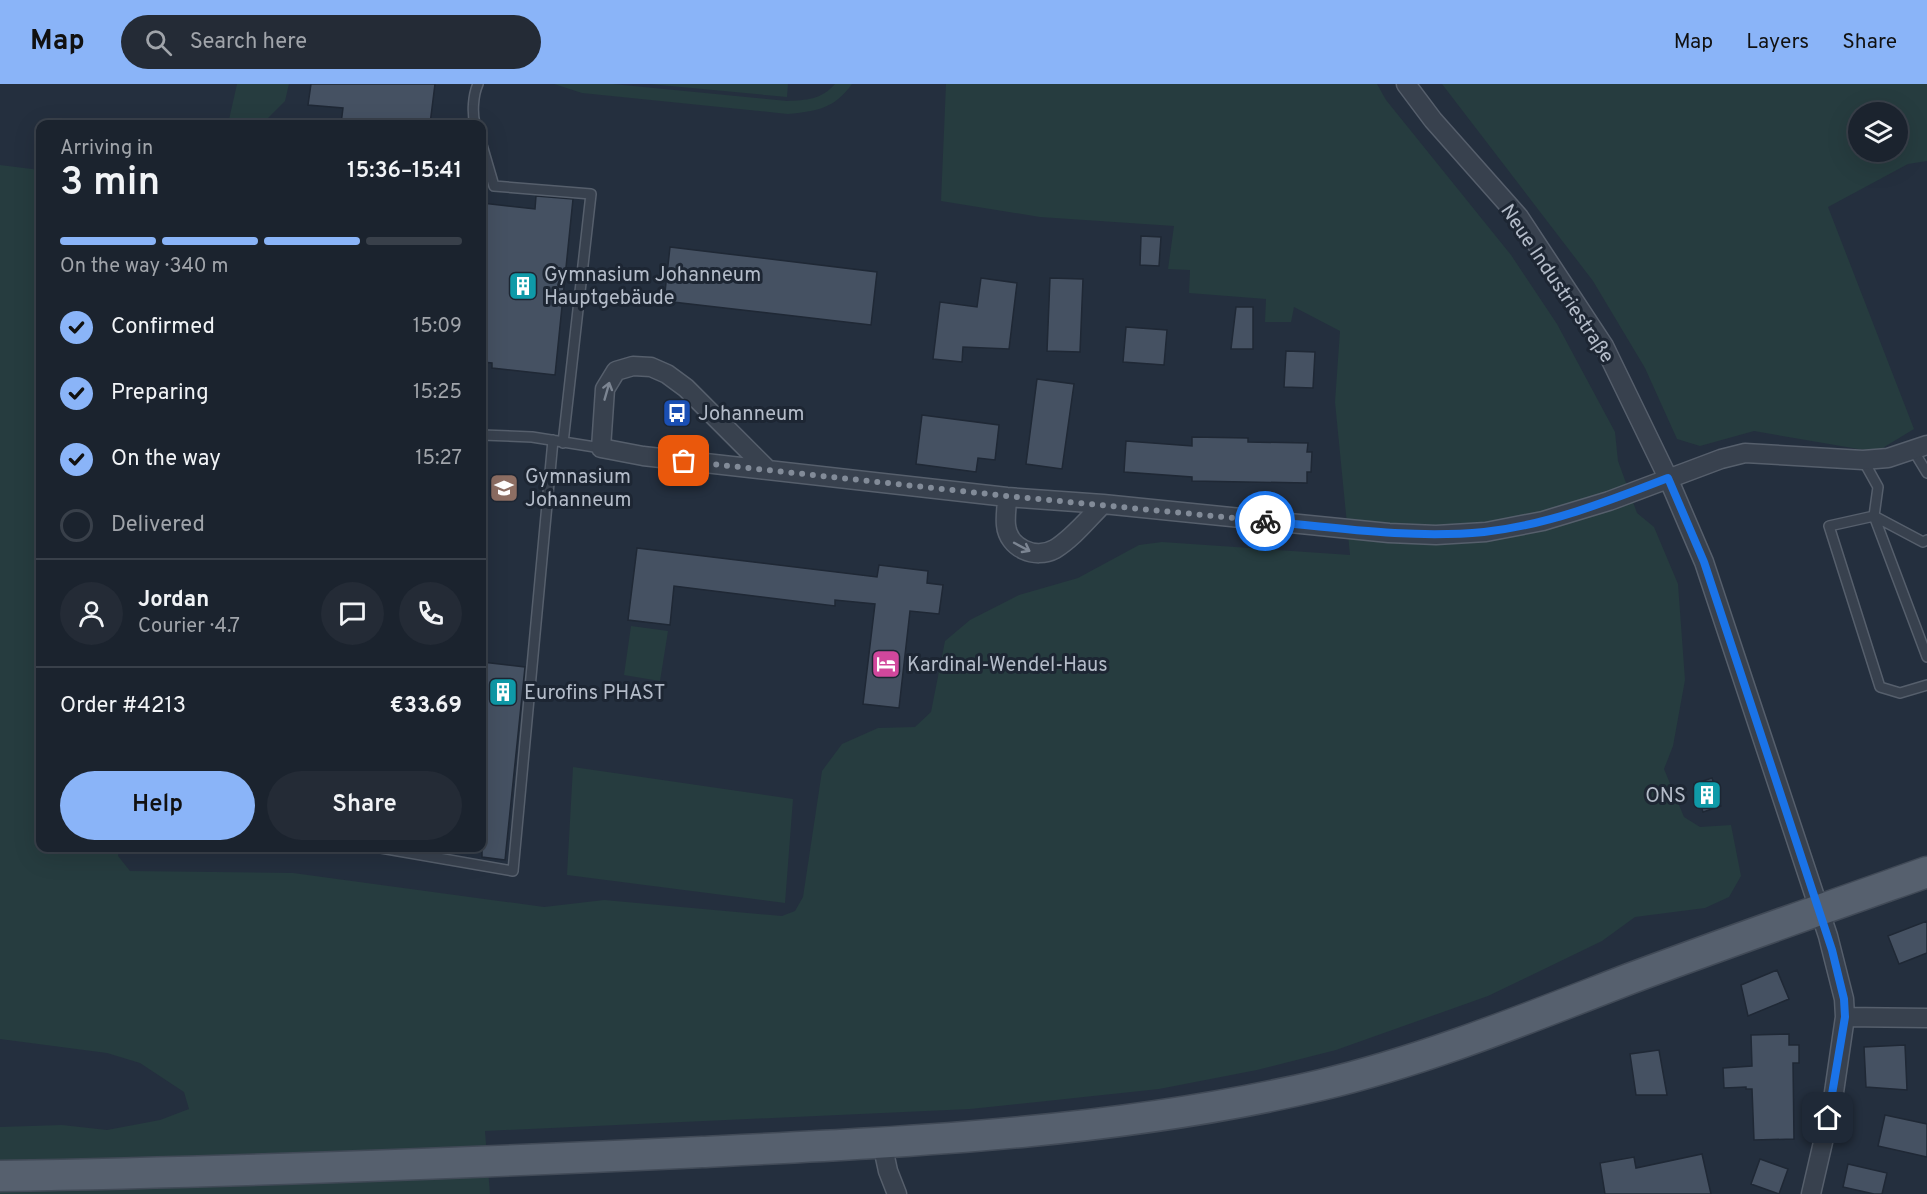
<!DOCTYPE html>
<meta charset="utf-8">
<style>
:root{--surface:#1b232e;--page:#242b36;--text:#f1f3f6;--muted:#a0a4aa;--line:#39404a;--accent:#8ab4f8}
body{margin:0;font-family:Overpass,sans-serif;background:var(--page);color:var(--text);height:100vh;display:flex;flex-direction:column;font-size:22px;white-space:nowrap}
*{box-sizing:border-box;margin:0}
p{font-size:20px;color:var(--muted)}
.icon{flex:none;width:33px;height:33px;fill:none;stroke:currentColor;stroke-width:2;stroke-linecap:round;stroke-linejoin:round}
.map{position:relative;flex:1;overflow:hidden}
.sheet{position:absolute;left:36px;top:36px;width:450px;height:732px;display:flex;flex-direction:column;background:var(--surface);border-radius:12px;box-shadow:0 6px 24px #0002,0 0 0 2px var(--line)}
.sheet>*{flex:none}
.controls{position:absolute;left:1848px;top:18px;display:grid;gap:12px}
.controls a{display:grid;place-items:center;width:60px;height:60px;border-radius:50%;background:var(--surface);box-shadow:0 6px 24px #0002,0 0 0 2px var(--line);font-size:30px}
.pin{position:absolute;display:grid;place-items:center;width:51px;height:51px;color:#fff;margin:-26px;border-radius:12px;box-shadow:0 3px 9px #0006}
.courier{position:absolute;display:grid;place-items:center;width:60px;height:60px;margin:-30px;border:4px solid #1a73e8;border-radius:50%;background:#fff;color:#222;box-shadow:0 2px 8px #0007}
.headline em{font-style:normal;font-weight:600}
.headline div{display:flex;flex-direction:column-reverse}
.headline{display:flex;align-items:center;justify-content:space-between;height:102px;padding:0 24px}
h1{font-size:39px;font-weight:600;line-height:45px}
.bar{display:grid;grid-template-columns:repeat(4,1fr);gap:9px 6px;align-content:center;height:72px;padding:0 24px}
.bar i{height:8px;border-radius:4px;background:var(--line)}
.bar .current{background:var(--accent)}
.bar p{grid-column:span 4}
.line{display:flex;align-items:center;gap:15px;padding:0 24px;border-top:2px solid var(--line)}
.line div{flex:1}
.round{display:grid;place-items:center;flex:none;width:63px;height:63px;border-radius:32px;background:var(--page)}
ol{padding:0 24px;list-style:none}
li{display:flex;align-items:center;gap:18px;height:66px}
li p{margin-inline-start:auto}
li .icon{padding:6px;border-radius:50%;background:var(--accent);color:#111;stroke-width:4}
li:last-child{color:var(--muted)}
li i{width:33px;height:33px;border:3px solid var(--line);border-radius:50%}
.action{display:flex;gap:12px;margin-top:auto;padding:12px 24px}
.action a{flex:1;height:69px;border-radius:36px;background:var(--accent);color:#111;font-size:24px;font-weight:600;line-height:69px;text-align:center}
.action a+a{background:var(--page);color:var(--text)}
header{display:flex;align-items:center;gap:36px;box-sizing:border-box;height:84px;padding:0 30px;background:var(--accent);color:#111}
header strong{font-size:28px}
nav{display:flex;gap:33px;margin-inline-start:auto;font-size:21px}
.search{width:420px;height:54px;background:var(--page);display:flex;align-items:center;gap:15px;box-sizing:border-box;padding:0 21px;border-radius:33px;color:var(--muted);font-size:22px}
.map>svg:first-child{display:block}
.green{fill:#263c3f;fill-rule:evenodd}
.building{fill:#455162;stroke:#1f2835;stroke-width:1.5}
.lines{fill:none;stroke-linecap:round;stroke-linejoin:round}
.service-casing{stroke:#565f6c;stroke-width:12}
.minor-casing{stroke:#565f6c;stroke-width:21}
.primary-casing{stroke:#414a57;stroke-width:33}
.service{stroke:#38414e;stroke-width:9}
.minor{stroke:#38414e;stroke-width:18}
.primary{stroke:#56606e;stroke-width:30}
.oneway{stroke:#7c8592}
.done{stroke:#828b98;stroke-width:6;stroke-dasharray:0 10.8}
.route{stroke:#1a73e8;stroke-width:8}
.labels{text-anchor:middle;stroke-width:6;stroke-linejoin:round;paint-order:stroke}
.poi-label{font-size:20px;fill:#b4bcc9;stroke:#1d2633;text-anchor:start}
.street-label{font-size:20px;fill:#b4bcc9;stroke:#1d2633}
</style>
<header>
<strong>Map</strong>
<div class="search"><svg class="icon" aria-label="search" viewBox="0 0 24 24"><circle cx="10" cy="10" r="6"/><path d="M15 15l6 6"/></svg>Search here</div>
<nav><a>Map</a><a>Layers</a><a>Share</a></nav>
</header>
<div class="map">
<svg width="1927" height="1110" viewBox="0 0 1927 1110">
<rect width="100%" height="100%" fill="#242f3e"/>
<!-- green -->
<path class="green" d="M237,0H289L285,17L262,40H228Z
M554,0H613L787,17C806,16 821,16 835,0H852C834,25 817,27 788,30L582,9Z
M649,0H788L787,13Z
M946,0H1377L1386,16L1511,171L1557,240L1615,348L1618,377L1637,429L1654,443L1678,500L1685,596L1673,662L1664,685L1684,733L1700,743L1731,741L1741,792L1729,813L1705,824L1635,833L1602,857L1488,912L1336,966L1257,986L1159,1005L970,1025L485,1047L490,1110H0V1043L62,1041L107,1046L160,1036L189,1025L184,1008L140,979L107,969L0,955V81L40,86V764H119L118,772L130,787L293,789L544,823L604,816L782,832L795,827L803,813L822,687L842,660L878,644L915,643L931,628L945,557L970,536L1019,511L1078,494L1139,461L1162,458L1350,471L1335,318L1340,247L1294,223L1291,238H1265L1266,215L1189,209L1190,186L1168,185L1174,142L1040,133L941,117Z
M1442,0H1927V77L1908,80L1828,123L1914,345L1876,368L1754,347L1700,362L1677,355L1645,284L1593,197ZM1858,28H1898V68H1858Z
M631,542L668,547L660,597L624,591Z
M573,683L793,715L785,819L567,791Z"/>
<!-- building -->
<path class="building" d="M311,0H435L430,40H341L343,24L308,21Z
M536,112L573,115L555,291L492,284V279L482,278V119L535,125Z
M1141,152L1161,153L1159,182L1140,181Z
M670,163L877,188L871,241L664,217Z
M981,194L1017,199L1009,265L963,263L962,278L933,275L940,218L977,223Z
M1050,194L1083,195L1080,268L1047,267Z
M1236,223H1253V265H1231Z
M1126,243L1167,246L1164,281L1123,278Z
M1286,267L1315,268L1313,304L1284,303Z
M1037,295L1074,300L1062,385L1026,380Z
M922,331L999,341L995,376L978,374L976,388L916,380Z
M1192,353L1248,354V358L1308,359L1307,368H1312L1311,388H1307V399L1192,397V393L1124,388L1126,357L1192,362Z
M637,464L877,493L879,481L928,487L927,499L943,501L939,530L910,527L899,624L863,620L875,520L835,516V522L674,502L670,541L628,536Z
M482,578L525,583L505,776L482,773Z
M1712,694L1721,722L1703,728L1694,700Z
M1927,837V869L1899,880L1888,852Z
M1777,886L1789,915L1748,932L1741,901Z
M1789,950V961H1799V979H1793L1794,1055L1754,1056L1752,1005H1746V1003L1724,1004L1723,984L1752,982L1751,951Z
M1905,961L1907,1006L1866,1003L1864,963Z
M1659,966L1667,1011H1636L1630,970Z
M1885,1031L1927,1040V1073L1878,1062Z
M1702,1070L1711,1110H1605L1600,1079L1634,1073L1636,1084Z
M1760,1075L1788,1085L1779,1110L1751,1100Z
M1848,1080L1887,1089L1882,1110H1874L1843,1103Z"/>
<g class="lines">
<!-- service casing -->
<g class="service-casing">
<path id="service" d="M475,40C472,29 473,11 478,0
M482,61L494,102L591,110L563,359
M482,351L532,353L601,364
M1913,366L1927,389
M1863,376L1878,403L1874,432L1829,442L1880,603L1900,609L1927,601
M1874,432L1927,573
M1874,432L1923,458L1927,456
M381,764L513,787L553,356"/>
</g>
<!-- minor casing -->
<g class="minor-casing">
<path id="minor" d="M1406,0L1433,36L1519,133L1604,262L1668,394L1704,478L1828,852L1844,915L1845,933L1833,1015L1811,1110
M768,386L686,304L667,290L651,283L633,282L616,287L605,305L601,364L643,372L1007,413L1103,420L1389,449L1436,451L1486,448L1543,437L1609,417L1721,375L1745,369L1863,376L1888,374L1927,361
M1007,413C1007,422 1005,432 1006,441C1008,464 1035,476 1055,465C1073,454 1088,435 1103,420
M1845,933L1927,934
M882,1059L888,1087L897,1110"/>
</g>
<!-- primary casing -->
<g class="primary-casing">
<path id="primary" d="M0,1092C234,1088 468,1079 702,1068C909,1058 1118,1049 1321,1001C1426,976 1528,934 1629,895C1728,858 1828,823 1927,788"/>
</g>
<!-- service -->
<use href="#service" class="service"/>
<!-- minor -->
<use href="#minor" class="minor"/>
<!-- primary -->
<use href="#primary" class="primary"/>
</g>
<!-- one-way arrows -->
<defs><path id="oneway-shaft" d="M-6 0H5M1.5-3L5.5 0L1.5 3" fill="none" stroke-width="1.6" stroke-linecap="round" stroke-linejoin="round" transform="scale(1.5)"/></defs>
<g class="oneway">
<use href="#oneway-shaft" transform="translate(607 307) rotate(-74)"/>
<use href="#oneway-shaft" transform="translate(1022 463) rotate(28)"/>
</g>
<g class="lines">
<!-- done -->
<path class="done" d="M684,377L1007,412L1265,437"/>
<!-- route -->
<path class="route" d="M1265,437C1338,444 1411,455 1484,448C1548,441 1609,417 1668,394L1704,478L1832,866L1844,915L1845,933L1828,1034"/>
</g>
<!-- icons -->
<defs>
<g id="building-square" transform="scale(1.5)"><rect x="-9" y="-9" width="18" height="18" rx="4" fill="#0f9aa8" stroke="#1d2633"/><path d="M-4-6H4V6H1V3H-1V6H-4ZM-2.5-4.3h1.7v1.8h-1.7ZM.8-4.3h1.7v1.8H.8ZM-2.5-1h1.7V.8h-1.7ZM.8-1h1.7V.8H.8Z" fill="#fff"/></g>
<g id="bus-square" transform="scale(1.5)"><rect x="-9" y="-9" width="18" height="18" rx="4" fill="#1a4fb4" stroke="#1d2633"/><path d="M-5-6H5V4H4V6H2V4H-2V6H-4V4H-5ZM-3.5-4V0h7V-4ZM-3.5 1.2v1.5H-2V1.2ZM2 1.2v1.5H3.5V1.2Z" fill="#fff"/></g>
<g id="school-square" transform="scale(1.5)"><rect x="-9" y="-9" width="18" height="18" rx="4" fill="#8d6e63" stroke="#1d2633"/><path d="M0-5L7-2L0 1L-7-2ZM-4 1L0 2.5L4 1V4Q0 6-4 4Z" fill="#fff"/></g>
<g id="hotel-square" transform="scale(1.5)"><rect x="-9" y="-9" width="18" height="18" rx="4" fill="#d1479c" stroke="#1d2633"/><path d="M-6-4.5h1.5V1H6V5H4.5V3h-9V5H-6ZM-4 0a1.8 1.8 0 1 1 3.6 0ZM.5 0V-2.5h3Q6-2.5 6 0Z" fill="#fff"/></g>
</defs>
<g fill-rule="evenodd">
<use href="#building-square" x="523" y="202"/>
<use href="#bus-square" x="677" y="329"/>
<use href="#school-square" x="504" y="404"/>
<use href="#hotel-square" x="886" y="580"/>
<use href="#building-square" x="503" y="608"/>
<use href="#building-square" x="1707" y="711"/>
</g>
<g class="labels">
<!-- poi labels -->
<g class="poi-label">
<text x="544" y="197">Gymnasium Johanneum<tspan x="544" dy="23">Hauptgebäude</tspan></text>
<text x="698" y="336">Johanneum</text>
<text x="525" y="399">Gymnasium<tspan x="525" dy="23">Johanneum</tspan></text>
<text x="907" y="587">Kardinal-Wendel-Haus</text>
<text x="524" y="615">Eurofins PHAST</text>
<text x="1686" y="718" text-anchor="end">ONS</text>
</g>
<!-- street labels -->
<g class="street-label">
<text transform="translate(1558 199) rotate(56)" y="7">Neue Industriestraße</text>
</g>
</g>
</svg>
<div class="controls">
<a><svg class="icon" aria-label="layers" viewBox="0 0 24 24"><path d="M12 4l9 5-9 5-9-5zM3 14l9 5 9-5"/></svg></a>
</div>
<div class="pin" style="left:684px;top:377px;background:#ea580c"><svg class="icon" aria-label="bag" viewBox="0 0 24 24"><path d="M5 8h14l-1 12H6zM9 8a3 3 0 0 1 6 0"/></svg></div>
<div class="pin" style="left:1828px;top:1034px;background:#1f2937"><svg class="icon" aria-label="home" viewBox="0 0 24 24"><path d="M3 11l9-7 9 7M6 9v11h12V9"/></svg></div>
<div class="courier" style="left:1265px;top:437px"><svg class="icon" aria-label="bike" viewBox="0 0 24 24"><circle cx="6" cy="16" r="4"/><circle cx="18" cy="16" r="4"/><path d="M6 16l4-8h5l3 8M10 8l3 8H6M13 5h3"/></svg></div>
<section class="sheet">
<div class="headline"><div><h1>3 min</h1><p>Arriving in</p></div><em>15:36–15:41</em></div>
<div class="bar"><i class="current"></i><i class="current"></i><i class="current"></i><i></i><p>On the way · 340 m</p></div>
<ol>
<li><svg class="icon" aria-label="check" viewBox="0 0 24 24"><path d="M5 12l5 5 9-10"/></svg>Confirmed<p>15:09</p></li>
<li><svg class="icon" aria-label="check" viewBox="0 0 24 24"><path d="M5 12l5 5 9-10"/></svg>Preparing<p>15:25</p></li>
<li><svg class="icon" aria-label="check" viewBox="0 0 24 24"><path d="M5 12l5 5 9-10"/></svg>On the way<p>15:27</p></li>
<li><i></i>Delivered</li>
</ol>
<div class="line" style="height:108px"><a class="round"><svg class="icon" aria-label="person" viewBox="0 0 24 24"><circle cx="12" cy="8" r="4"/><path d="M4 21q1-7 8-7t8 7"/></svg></a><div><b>Jordan</b><p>Courier · 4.7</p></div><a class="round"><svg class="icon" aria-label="chat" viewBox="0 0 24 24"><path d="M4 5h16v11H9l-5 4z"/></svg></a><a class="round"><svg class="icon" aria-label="phone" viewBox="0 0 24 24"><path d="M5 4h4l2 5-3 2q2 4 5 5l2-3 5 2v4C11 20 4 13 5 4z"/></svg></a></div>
<div class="line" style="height:78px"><div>Order #4213</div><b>€33.69</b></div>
<div class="action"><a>Help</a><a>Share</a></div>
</section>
</div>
